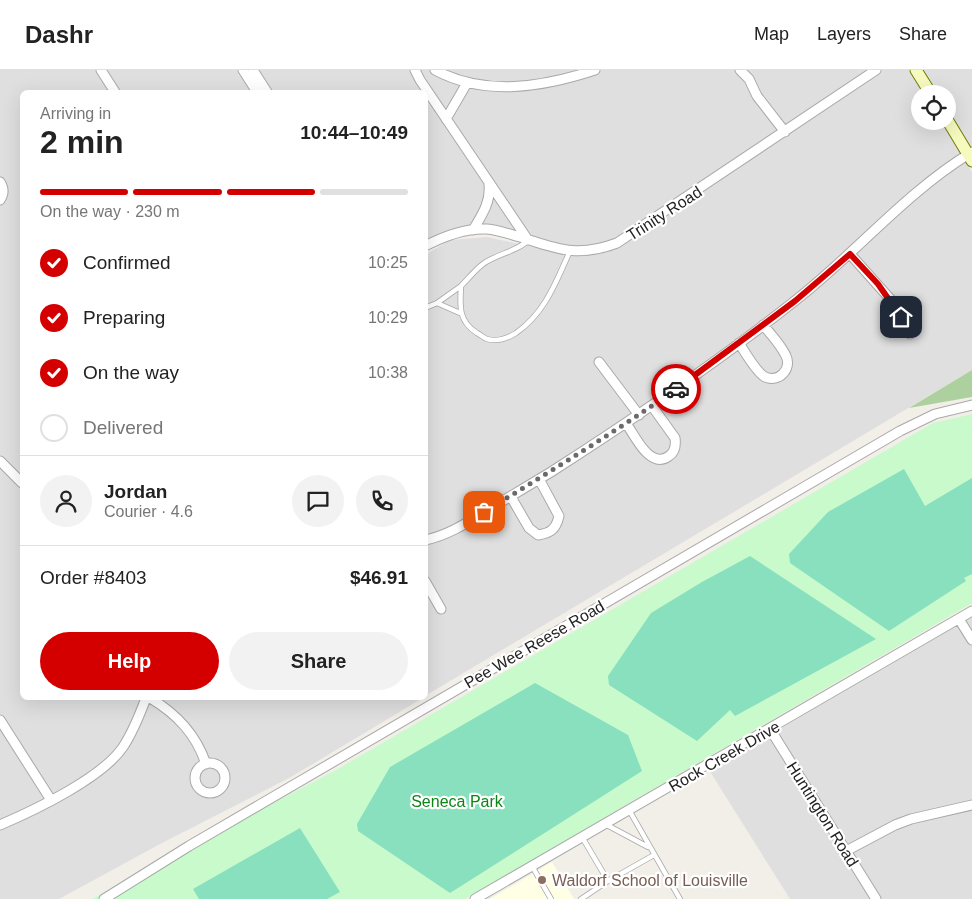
<!DOCTYPE html>
<meta charset="utf-8">
<style>
:root{--surface:#fff;--page:#f2f2f2;--text:#222;--muted:#767676;--line:#e0e0e0;--accent:#d40000}
body{margin:0;font-family:Helvetica,sans-serif;background:var(--page);color:var(--text);height:100vh;display:flex;flex-direction:column;font-size:19px;white-space:nowrap}
*{box-sizing:border-box;margin:0}
p{font-size:16px;color:var(--muted)}
.icon{flex:none;width:28px;height:28px;fill:none;stroke:currentColor;stroke-width:2;stroke-linecap:round;stroke-linejoin:round}
.map{position:relative;flex:1;overflow:hidden}
.sheet{position:absolute;left:20px;top:20px;width:408px;height:610px;display:flex;flex-direction:column;background:var(--surface);border-radius:8px;box-shadow:0 5px 20px #0002}
.sheet>*{flex:none}
.buttons{position:absolute;left:911px;top:15px;display:grid;gap:10px}
.buttons a{display:grid;place-items:center;width:45px;height:45px;border-radius:50%;background:var(--surface);box-shadow:0 5px 20px #0002;font-size:25px}
.pin{position:absolute;display:grid;place-items:center;width:42px;height:42px;color:#fff;margin:-21px;border-radius:10px;box-shadow:0 2px 8px #0006}
.courier{position:absolute;display:grid;place-items:center;width:50px;height:50px;margin:-25px;border:4px solid #d40000;border-radius:50%;background:#fff;color:#222;box-shadow:0 1px 6px #0007}
.headline em{font-style:normal;font-weight:700}
.headline div{display:flex;flex-direction:column-reverse}
.headline{display:flex;align-items:center;justify-content:space-between;height:85px;padding:0 20px}
h1{font-size:32px;font-weight:700;line-height:38px}
.bar{display:grid;grid-template-columns:repeat(4,1fr);gap:8px 5px;align-content:center;height:60px;padding:0 20px}
.bar i{height:6px;border-radius:4px;background:var(--line)}
.bar .on{background:var(--accent)}
.bar p{grid-column:span 4}
.line{display:flex;align-items:center;gap:12px;padding:0 20px;border-top:1px solid var(--line)}
.line div{flex:1}
.round{display:grid;place-items:center;flex:none;width:52px;height:52px;border-radius:26px;background:var(--page)}
ol{padding:0 20px;list-style:none}
li{display:flex;align-items:center;gap:15px;height:55px}
li p{margin-inline-start:auto}
li .icon{padding:5px;border-radius:50%;background:var(--accent);color:#fff;stroke-width:4}
li:last-child{color:var(--muted)}
li i{width:28px;height:28px;border:2px solid var(--line);border-radius:50%}
.button{display:flex;gap:10px;margin-top:auto;padding:10px 20px}
.button a{flex:1;height:58px;border-radius:30px;background:var(--accent);color:#fff;font-size:20px;font-weight:700;line-height:58px;text-align:center}
.button a+a{background:var(--page);color:var(--text)}
header{display:flex;align-items:center;gap:30px;box-sizing:border-box;height:70px;padding:0 25px;background:var(--surface);border-bottom:1px solid var(--line)}
header strong{font-size:24px}
nav{display:flex;gap:28px;margin-inline-start:auto;font-size:18px}
.map>svg:first-child{display:block}
.residential{fill:#e0dfdf}
.education{fill:#ffffe5}
.forest{fill:#add19e}
.park{fill:#c8facc}
.pitch{fill:#88e0be}
.lines{fill:none;stroke-linecap:round;stroke-linejoin:round}
.service-casing{stroke:#a9a9a9;stroke-width:6}
.minor-casing{stroke:#a9a9a9;stroke-width:11}
.secondary-casing{stroke:#707d05;stroke-width:13}
.service{stroke:#fff;stroke-width:4.5}
.minor{stroke:#fff;stroke-width:9}
.secondary{stroke:#f7fabf;stroke-width:11}
.done{stroke:#6b6a68;stroke-width:5;stroke-dasharray:0 9}
.route{stroke:#d40000;stroke-width:6}
.education-dot{fill:#8d6e63;stroke:#fff;stroke-width:2}
.labels{text-anchor:middle;stroke-width:4.5;stroke-linejoin:round;paint-order:stroke}
.street-label{font-size:16px;fill:#222;stroke:#fff}
.park-label{font-size:16px;fill:#0c8416;stroke:#fff}
.education-label{font-size:16px;fill:#785e54;stroke:#fff;text-anchor:start}
</style>
<header>
<strong>Dashr</strong>
<nav><a>Map</a><a>Layers</a><a>Share</a></nav>
</header>
<div class="map">
<svg width="972" height="829" viewBox="0 0 972 829">
<rect width="100%" height="100%" fill="#f2efe9"/>
<!-- residential -->
<path class="residential" d="M0,0H237L252,22H22V628H423L291,707L160,774L59,829H0Z
M257,0H909L924,24H920V51H941L972,102V300L425,626V185L450,170L487,167L575,186L577,178L547,174L472,156L447,161L425,172V22H271Z
M923,0H972V79L948,40V24H938Z
M972,547V829H790L709,700Z"/>
<!-- education -->
<path class="education" d="M552,792L574,829H490Z"/>
<!-- forest -->
<path class="forest" d="M972,300V327L909,338Z"/>
<!-- park -->
<path class="park" d="M972,344V533L465,829H92L336,700L933,353Z"/>
<!-- pitch -->
<path class="pitch" d="M904,399L925,436L972,408V504L964,508L966,511L889,561L790,493L789,484L828,442Z
M750,486L876,569L735,646L730,640L697,671L609,615L608,606L651,543L702,512Z
M535,613L628,665L642,701L450,823L358,761L357,754L390,697Z
M300,758L340,822L327,829H199L193,819Z"/>
<g class="lines">
<!-- service casing -->
<g class="service-casing">
<path id="service" d="M528,170C519,181 496,184 483,194C475,200 468,209 461,216C460,236 458,251 477,263C481,265 484,268 487,269C497,272 508,268 516,263C545,243 556,212 570,181
M425,238L437,233
M460,243L437,233L461,216
M629,740L680,829
M605,754L648,777
M582,767L608,811L654,785
M532,796L551,829
M581,829L608,811"/>
</g>
<!-- minor casing -->
<g class="minor-casing">
<path id="minor" d="M101,0L115,22
M243,0L257,22
M253,0L267,22
M415,0L420,10L528,170
M435,0C485,27 543,17 595,0
M740,0L749,9L757,26L785,62
M446,49L467,13
M0,112C4,118 4,124 0,130
M473,160C482,145 491,132 489,114
M425,176C444,166 465,158 487,159C498,160 509,164 520,167C558,179 577,188 617,173L876,0
M850,184L892,231L910,264
M739,273C745,282 756,302 765,307C779,313 792,299 786,286C781,275 771,264 763,255
M599,292L639,345
M626,353C635,366 650,400 669,386C675,382 676,375 675,368L652,336
M0,391L22,413
M511,427L529,458L538,465C551,463 556,459 559,446L539,409
M425,470C451,465 474,448 496,435C514,424 533,413 551,402C635,348 718,292 796,230C856,183 906,122 972,82
M425,511L441,539
M959,549L972,570
M150,628C177,644 196,664 206,694
M0,650L51,730
M770,659L876,829
M195 708a15 15 0 1 1 30 0a15 15 0 1 1-30 0Z
M0,755C35,740 102,708 123,677C133,662 140,644 146,628
M846,781L895,755L911,749L972,735
M104,829L189,776L900,361L935,344L972,335
M475,829L972,541"/>
</g>
<!-- secondary casing -->
<g class="secondary-casing">
<path id="secondary" d="M916,0L931,24
M948,51L972,91"/>
</g>
<!-- service -->
<use href="#service" class="service"/>
<!-- minor -->
<use href="#minor" class="minor"/>
<!-- secondary -->
<use href="#secondary" class="secondary"/>
</g>
<g class="lines">
<!-- done -->
<path class="done" d="M484,442C549,402 614,363 676,319"/>
<!-- route -->
<path class="route" d="M676,319L795,231L850,184L878,214L901,247"/>
</g>
<!-- markers -->
<circle class="education-dot" cx="542" cy="810" r="5"/>
<g class="labels">
<!-- street labels -->
<g class="street-label">
<text transform="translate(664 143) rotate(-33)" y="6">Trinity Road</text>
<text transform="translate(534 574) rotate(-30)" y="6">Pee Wee Reese Road</text>
<text transform="translate(724 686) rotate(-30)" y="6">Rock Creek Drive</text>
<text transform="translate(823 744) rotate(58)" y="6">Huntington Road</text>
</g>
<!-- park labels -->
<g class="park-label">
<text x="457" y="737">Seneca Park</text>
</g>
<!-- education labels -->
<g class="education-label">
<text x="552" y="816">Waldorf School of Louisville</text>
</g>
</g>
</svg>
<div class="buttons">
<a><svg class="icon" aria-label="locate" viewBox="0 0 24 24"><circle cx="12" cy="12" r="6"/><path d="M12 2v4M12 18v4M2 12h4M18 12h4"/></svg></a>
</div>
<div class="pin" style="left:484px;top:442px;background:#ea580c"><svg class="icon" aria-label="bag" viewBox="0 0 24 24"><path d="M5 8h14l-1 12H6zM9 8a3 3 0 0 1 6 0"/></svg></div>
<div class="pin" style="left:901px;top:247px;background:#1f2937"><svg class="icon" aria-label="home" viewBox="0 0 24 24"><path d="M3 11l9-7 9 7M6 9v11h12V9"/></svg></div>
<div class="courier" style="left:676px;top:319px"><svg class="icon" aria-label="car" viewBox="0 0 24 24"><path d="M5 17H2v-5l4-1 3-4h7l3 4 3 1v5h-3M9 17h6M6 11h13"/><circle cx="7" cy="17" r="2"/><circle cx="17" cy="17" r="2"/></svg></div>
<section class="sheet">
<div class="headline"><div><h1>2 min</h1><p>Arriving in</p></div><em>10:44–10:49</em></div>
<div class="bar"><i class="on"></i><i class="on"></i><i class="on"></i><i></i><p>On the way · 230 m</p></div>
<ol>
<li><svg class="icon" aria-label="check" viewBox="0 0 24 24"><path d="M5 12l5 5 9-10"/></svg>Confirmed<p>10:25</p></li>
<li><svg class="icon" aria-label="check" viewBox="0 0 24 24"><path d="M5 12l5 5 9-10"/></svg>Preparing<p>10:29</p></li>
<li><svg class="icon" aria-label="check" viewBox="0 0 24 24"><path d="M5 12l5 5 9-10"/></svg>On the way<p>10:38</p></li>
<li><i></i>Delivered</li>
</ol>
<div class="line" style="height:90px"><a class="round"><svg class="icon" aria-label="person" viewBox="0 0 24 24"><circle cx="12" cy="8" r="4"/><path d="M4 21q1-7 8-7t8 7"/></svg></a><div><b>Jordan</b><p>Courier · 4.6</p></div><a class="round"><svg class="icon" aria-label="chat" viewBox="0 0 24 24"><path d="M4 5h16v11H9l-5 4z"/></svg></a><a class="round"><svg class="icon" aria-label="phone" viewBox="0 0 24 24"><path d="M5 4h4l2 5-3 2q2 4 5 5l2-3 5 2v4C11 20 4 13 5 4z"/></svg></a></div>
<div class="line" style="height:65px"><div>Order #8403</div><b>$46.91</b></div>
<div class="button"><a>Help</a><a>Share</a></div>
</section>
</div>
